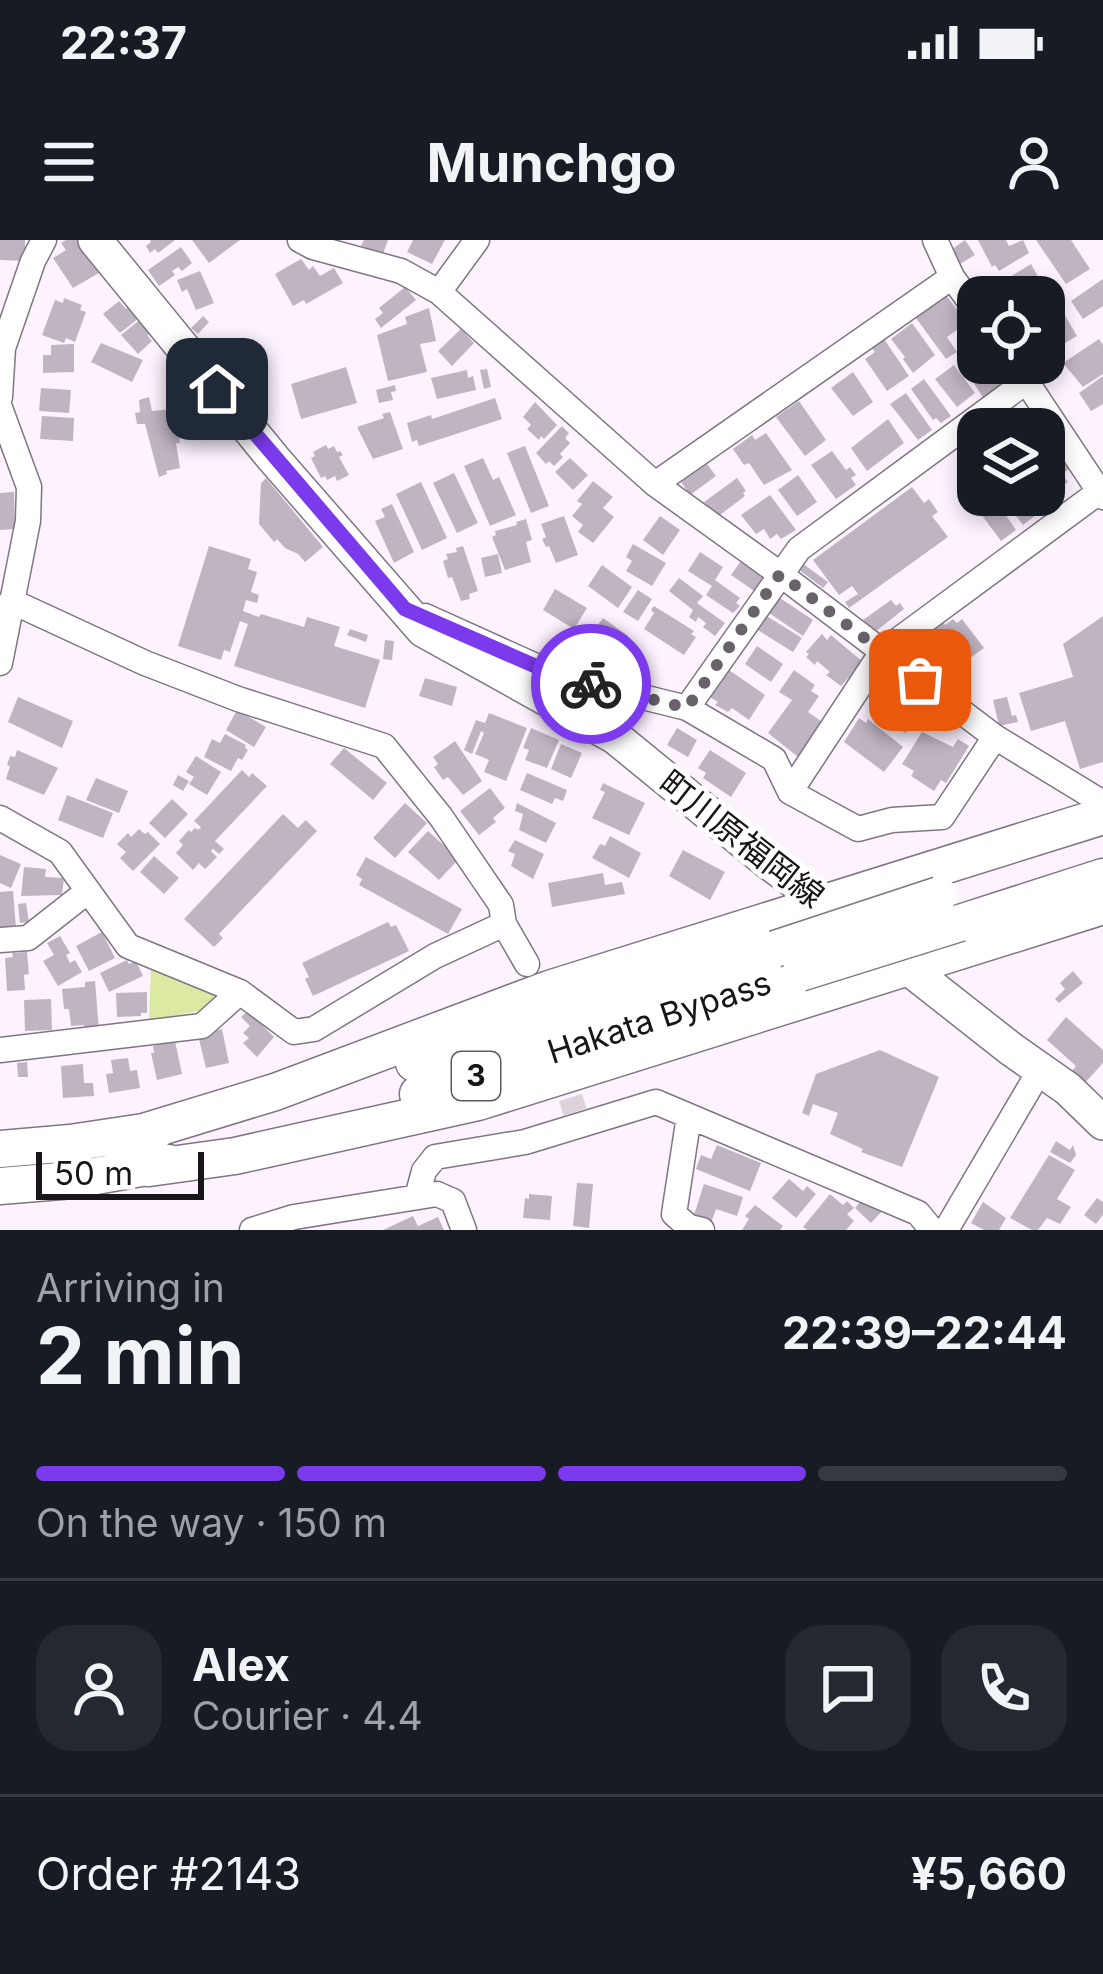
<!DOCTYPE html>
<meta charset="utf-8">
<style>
:root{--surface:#171b24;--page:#242831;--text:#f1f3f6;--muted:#9ea1a6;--line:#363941;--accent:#7c3aed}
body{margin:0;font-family:Inter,"Noto Sans JP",sans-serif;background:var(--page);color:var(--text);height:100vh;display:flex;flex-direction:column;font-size:45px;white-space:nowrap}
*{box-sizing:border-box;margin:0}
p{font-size:39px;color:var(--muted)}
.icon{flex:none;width:66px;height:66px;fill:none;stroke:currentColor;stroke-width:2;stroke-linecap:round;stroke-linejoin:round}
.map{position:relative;height:990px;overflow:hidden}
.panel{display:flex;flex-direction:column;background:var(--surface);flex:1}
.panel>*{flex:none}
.fabs{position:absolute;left:957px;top:36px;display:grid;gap:24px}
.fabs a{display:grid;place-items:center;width:108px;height:108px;border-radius:24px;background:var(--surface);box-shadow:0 6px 18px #0003;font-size:60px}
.scale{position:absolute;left:36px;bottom:30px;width:168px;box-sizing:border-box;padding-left:12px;border:6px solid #191419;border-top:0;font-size:33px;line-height:42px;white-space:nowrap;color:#191419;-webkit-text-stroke:9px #fff;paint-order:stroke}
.pin{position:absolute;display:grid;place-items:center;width:102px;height:102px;color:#fff;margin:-51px;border-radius:24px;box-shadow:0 6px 18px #0006}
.courier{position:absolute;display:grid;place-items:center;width:120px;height:120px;margin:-60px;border:9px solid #7c3aed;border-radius:50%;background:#fff;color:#222;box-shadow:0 3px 15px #0007}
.headline em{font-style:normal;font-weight:700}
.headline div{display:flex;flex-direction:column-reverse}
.headline{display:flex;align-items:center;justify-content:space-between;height:204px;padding:0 36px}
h1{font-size:78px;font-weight:700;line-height:90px}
.bar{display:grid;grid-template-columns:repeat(4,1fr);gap:18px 12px;align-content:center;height:144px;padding:0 36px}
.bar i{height:15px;border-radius:9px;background:var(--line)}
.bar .selected{background:var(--accent)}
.bar p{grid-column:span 4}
.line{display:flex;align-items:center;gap:30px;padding:0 36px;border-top:3px solid var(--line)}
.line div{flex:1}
.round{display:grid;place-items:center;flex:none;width:126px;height:126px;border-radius:36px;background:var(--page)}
.status{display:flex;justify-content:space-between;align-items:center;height:84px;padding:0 60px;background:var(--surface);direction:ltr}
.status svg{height:33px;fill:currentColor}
header{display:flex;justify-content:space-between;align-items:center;height:156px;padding:0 36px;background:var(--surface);font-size:54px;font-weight:700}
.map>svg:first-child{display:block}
.green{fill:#dbe9a2}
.building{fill:#bfb4c1}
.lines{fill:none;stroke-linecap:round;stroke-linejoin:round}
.minor-tunnel{stroke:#dbd2dc;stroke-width:24;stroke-dasharray:24 12;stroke-linecap:butt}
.minor-casing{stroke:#807582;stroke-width:27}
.major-casing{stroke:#807582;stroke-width:36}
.highway-casing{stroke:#807582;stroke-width:39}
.minor{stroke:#fff;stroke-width:24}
.major{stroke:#fff;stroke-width:33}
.highway{stroke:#fff;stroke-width:36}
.highway-bridge-casing{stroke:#807582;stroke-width:39;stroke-linecap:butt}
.highway-bridge{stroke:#fff;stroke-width:36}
.done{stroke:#69626a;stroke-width:12;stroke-dasharray:0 21.6}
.route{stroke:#7c3aed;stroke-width:15}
.labels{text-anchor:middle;stroke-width:10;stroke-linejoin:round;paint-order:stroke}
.shield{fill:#fff;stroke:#5e5a5e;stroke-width:3}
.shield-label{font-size:30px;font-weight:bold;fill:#191419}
.street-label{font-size:33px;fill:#191419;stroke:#fff}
</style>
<div class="status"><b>22:37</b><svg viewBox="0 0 49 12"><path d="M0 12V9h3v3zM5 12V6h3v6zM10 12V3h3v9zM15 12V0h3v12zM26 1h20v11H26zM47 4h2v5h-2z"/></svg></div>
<header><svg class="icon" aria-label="menu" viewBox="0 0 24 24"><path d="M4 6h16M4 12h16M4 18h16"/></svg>Munchgo<svg class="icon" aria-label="person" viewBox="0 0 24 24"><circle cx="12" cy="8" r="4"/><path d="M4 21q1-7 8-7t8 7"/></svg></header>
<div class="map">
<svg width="1103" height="990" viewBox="0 0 1103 990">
<rect width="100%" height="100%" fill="#fdf3ff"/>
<!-- green -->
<path class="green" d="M151,728L219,754L203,770L149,781Z"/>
<!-- building -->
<path class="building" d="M0,0H25V21L0,20Z
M66,0H81L104,30L73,48L53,18L66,10L61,3Z
M150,0H175L158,13L155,9L150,13L146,6L151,2Z
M192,0H240L209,23Z
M364,0H388L383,14L361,6Z
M413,0H445L432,24L407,12Z
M965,0L975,15L960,24L951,10Z
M978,0H1006L1009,6L1023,0L1029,13L999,31L995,25L992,27Z
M1036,0H1071L1090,29L1066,44Z
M181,7L192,23L182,31L178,27L172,31L175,35L159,46L148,30Z
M301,19L309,30L313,26L320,36L334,28L343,43L306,64L304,60L293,66L275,34Z
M1031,24L1045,49L1031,57H989L985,52Z
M200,31L214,63L196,70L187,49L182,52L177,40Z
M1103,39V66L1083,79L1071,61Z
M405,47L416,60L381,88L375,79L383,73L379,68Z
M943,51L967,83L947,97L957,112L946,119L913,74Z
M1057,54L1064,64L1060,67L1077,96L1055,109L1044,95V62Z
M64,58L82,65L80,70L86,72L75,102L66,98L64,103L42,95L55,60L63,63Z
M119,61L126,69L129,66L139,78L120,93L103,74Z
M429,68L436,101L420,104L427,132L388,141L377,95L407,84L405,77Z
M203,76L209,82L198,94L191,88Z
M141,79L152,91L147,95L152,101L138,114L121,95Z
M912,83L935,115L913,133L903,119L905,117L891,99Z
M461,89L474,103L452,126L438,111Z
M884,99L909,136L887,151L865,119L875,112L871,107Z
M1099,99L1103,105V134L1083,147L1063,123Z
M101,103L143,120L132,142L91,122Z
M74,104V132L43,133V115H51V105Z
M978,118V123H992L1007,145L985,161L964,127Z
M954,125L975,153L957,167L935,139Z
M1056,125L1062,133L1048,143L1041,135Z
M346,127L357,163L301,179L291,144Z
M487,129L491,147L484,149L480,130Z
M467,130L468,138L473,136L476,150L437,159L431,138Z
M853,132L873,162L853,176L831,148Z
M1103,136V164L1091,171L1079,153Z
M924,139L951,176L941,183L936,178L933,180L911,149Z
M395,145L396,151L391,152L393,160L379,163L376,150Z
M41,148L71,150L69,173L39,171Z
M906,153L932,190L918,200L890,164Z
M149,157L152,171L172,169L173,175L180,174L181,190L178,191L180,203H176L180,228L166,231L167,234L159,237L145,184H137L135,173L140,172L139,160Z
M495,158L502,179L419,206L417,200L412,202L407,183L431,175L432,179Z
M799,161L826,200L805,216L776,177Z
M535,162L557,185L544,199L541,196L539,200L527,189L531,185L523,177Z
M1011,165L1018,174L1026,168L1036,182L1026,189H984L996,181L993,177Z
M390,172L403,209L373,219L357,187L384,178L382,174Z
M42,176L74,178L73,201L40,199Z
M888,179L904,203L867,231L851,208Z
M562,186L569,193L565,198L570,203L560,214L563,217L554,226L549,221L546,224L536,213Z
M766,193L792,230L764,245L749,223L744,225L733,209L752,195L755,200Z
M326,205L328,209L334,206L337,212L340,211L343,215L339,217L349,235L337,241L335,236L327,240L325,236L321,238L311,218L315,216L313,212Z
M525,206L549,266L531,273L507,213Z
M832,211L846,230L850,227L856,235L851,238L856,245L836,259L811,225Z
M1059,217L1069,229L1062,234L1068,242L1038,264L1032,255H1044V228Z
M483,218L493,240L499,237L516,275L490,286L464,226Z
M570,218L588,235L573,250L555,232Z
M707,224L716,236L690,255L681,242Z
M454,233L478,283L457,293L433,243Z
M798,235L817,262L797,276L778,250Z
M266,238L323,307L305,322L298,314L285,308L277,299L274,302L259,284L261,243Z
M737,238L746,251L743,253L745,256L716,278L704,262Z
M593,241L613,257L603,268L614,277L593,303L578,292L583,285L572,276L582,264L577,261Z
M421,242L447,298L422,310L396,254Z
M912,247L924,263L929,259L938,272L932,276L948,297L849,368L845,362L858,354L852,346L839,355L813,320Z
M14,252L15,289L0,290V253Z
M770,255L796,290L781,299L777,294L770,299L764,289L756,294L741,275Z
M1000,255H1026L1039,273L1023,285Z
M994,258L1016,290L1001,301L978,270Z
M392,264L414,312L394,323L375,281L385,277L381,269Z
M564,276L578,315L556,323L549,306L546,307L542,299L546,297L541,284Z
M660,276L680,290L663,315L643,300Z
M526,279L532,300L526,302L531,322L505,330L492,297L496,295L495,291L517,285L516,282Z
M633,304L666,323L652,346L626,331L632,321L626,317Z
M209,306L251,319L248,329L257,332L251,352L259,355L257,363L246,360L243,371L259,377L261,374L304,387L307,377L340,387L334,406L380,420L365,468L234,426L248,384L240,381L230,412L224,410L221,420L178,406Z
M463,306L478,351L469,354L470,359L461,361L452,337L448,338L443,321L448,319L446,314L457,312L456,308Z
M700,312L723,327L715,340L740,358L736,363L740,366L733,373L706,355L712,346L688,331Z
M498,314L502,333L485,337L481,318Z
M743,318L775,341L763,357L731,335Z
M802,323L828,342L823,348L798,329Z
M602,325L632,347L618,368L588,346Z
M679,338L703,356L697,363L725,383L715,396L703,387L706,383L698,377L696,382L689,377L693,370L669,351Z
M555,349L587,368L574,389L543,370Z
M638,350L652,359L638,381L623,372Z
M777,356L813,380L803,396L766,371Z
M891,360L896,366L900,363L904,369L875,392L863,380Z
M654,366L694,391L691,394L696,397L684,415L644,389L654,373L651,370Z
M765,375L802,398L793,412L756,389Z
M1103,376V522L1080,529L1065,481L1031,491L1019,453L1073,437L1063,404Z
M603,378L628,396L608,424L583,406Z
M953,379L957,383L962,379L984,408L966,421L961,415L945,427L922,397L943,382L945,385Z
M350,389L368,395L366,402L347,395Z
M822,394L827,400L831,395L863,422L841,446L826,435L830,432L817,421L815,425L806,417L809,414L806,412Z
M385,400L394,401L392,420L383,419Z
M757,406L783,424L771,442L745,424Z
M729,430L765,455L749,480L732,468L728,472L715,465L718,462L708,456L721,435L725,437Z
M794,430L815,445L811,451L819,456L808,472L828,486L803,521L768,493L792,460L779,452Z
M425,438L457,447L452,466L419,456Z
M888,441L917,462L908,477L914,482L905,493L888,478L891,474L884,467L881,470L874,462Z
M18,457L73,481L62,508L8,482Z
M1007,457L1012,476L1016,475L1018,482L999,486L993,460Z
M237,470L266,487L254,507L226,490Z
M489,473L527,488L506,541L484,532L489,520L475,514L484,493L481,491L472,514L464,510L476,480L485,483Z
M859,478L866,483L868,479L903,507L884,532L844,502Z
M531,488L559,500L547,528L525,520L529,510L523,508Z
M677,488L697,500L688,517L667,505Z
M922,492L953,507L958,499L969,506L946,543L941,540L934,551L911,536L914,531L902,524Z
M225,494L246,505L245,508L248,510L242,520L238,518L231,531L204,517L212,499L220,503Z
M455,501L482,541L463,555L448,537L443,540L434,527L438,524L433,517Z
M561,504L582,513L571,538L551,529Z
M344,508L387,543L373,560L330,524Z
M17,510L58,528L44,555L6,539L10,526L7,525L10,516L15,517Z
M710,510L746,533L731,557L703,538L706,533L698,528Z
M196,516L221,532L207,555L189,544L194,537L186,532Z
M242,530L249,537L252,533L267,546L215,601L224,609L219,614L213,609L211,611L217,617L205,629L199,623L193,630L176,613L183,605L179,601L189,590L191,592L195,588L198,590L201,587L194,581Z
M527,533L567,550L563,561L555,558L552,564L520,550Z
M178,535L189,541L183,551L173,545Z
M96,538L128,551L119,573L86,560Z
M603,543L645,563L629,595L592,578L605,552L600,550Z
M490,548L505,568L493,578L496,582L479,595L460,571Z
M67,555L113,573L103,598L58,580Z
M172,559L188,574L165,598L149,583Z
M405,563L427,583L395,618L373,598Z
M517,563L556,583L546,603L519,590L523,574L515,571Z
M283,574L298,588L306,580L317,591L219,694L223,698L214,707L184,679Z
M139,589L145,594L148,592L160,604L133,631L120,618L126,612L117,604L128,593L131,597Z
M428,591L459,619L439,640L408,612Z
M610,596L641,613L629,638L592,618L600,604L605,606Z
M515,600L544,614L533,639L511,626L515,614L508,611Z
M683,610L725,632L710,660L669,636Z
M0,615L21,624L11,648L0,643Z
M154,616L179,638L164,654L140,632Z
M366,617L462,669L448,694L359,645L362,639L356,635Z
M24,627L46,629L45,637L64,638L62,655L21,656Z
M603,633L605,645L622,642L625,654L552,667L548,643Z
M13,651L16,687L0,688V652Z
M26,663L29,682L20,683L18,664Z
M388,682L391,687L396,685L409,711L313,756L305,739L309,737L302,723Z
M102,692L115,718L89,731L76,706Z
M60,696L70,713L66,715L70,723L75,720L82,732L58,746L43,721L54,715L47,703Z
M27,712L29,734L24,735L25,750L7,751L5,718L13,717L12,713Z
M127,720L129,724L136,721L143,736L109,752L100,733Z
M1073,731L1083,743L1059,763L1055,759L1065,749L1060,743Z
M95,741L99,790L84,791V785L71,786L69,769H64L62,749L85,747V742Z
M147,752V773H141V776L117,777L116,753Z
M51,759L52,790L25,791L24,760Z
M248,771L274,797L257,817L243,803L249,798L243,793L250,786L241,777Z
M1066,777L1103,810V823L1084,844L1071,832L1076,826L1047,800Z
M222,789L229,823L206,828L198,795Z
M175,801L182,834L157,840L151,813H154L153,806Z
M880,810L939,837L902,927L861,912L863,909L830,894L838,873L813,864L809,876L802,873L816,834Z
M128,818L130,831L137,830L140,848L109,853L106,834L113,833L111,820Z
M27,822L28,837H18L17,823Z
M83,824L84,843H93L94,856L63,858L61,826Z
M1056,901L1070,910L1073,905L1076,915L1070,923L1050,912Z
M717,905L761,923L750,951L696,929L701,915L711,919Z
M1049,915L1075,930L1057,959L1071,967L1060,984L1047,978L1038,990H1032L1010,978Z
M789,939L803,951L807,946L816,954L796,978L772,958Z
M577,943L593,944L589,988L573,986Z
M704,944L743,957L737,976L716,969L711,983L693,978Z
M529,954L552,956L550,980L523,978L525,958L529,959Z
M830,954L843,965L847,961L854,968L847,974L854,981L846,990H807L803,987Z
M864,957L884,969L871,983L855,968Z
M1097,958L1103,962V975L1096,984L1084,975Z
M983,962L1006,978L999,990H984L971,983Z
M755,965L783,986L780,990H742L749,979L745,976Z
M413,976L418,986L438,977L444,990H383Z"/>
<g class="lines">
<!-- minor-tunnel -->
<path class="minor-tunnel" d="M560,823L575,872"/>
<!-- minor casing -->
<g class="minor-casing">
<path id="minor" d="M300,0L313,7L401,31L439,52L655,244L780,334L995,497L1103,563
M935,0L952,37L978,73
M439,52L477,0
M1014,123L1103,257
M0,157L3,108L33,21L44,0
M0,168L29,247L28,281L0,423
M655,244L952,37
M11,361L145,423L238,459L384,506L441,577L501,665L504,684L527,724
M425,376L558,436L687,468L774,519L790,552L858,589L892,580L942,577L995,497
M687,468L799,309L1027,141
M790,552L882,412L1103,249
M0,578L60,612L128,706L240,752L294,792L314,789L435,716L504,684
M0,700L28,698L88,651
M0,810L202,786L240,752
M689,876L674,974L689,987L702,990
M417,957L424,931L435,917L525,902L656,862L918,973L932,990
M252,990L294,977L437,954L453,961L464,990
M946,990L1040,830"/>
</g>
<!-- major casing -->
<g class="major-casing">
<path id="major" d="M95,0L273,218L423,390L615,497L768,622L838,674
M889,713L1011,809L1068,849L1103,883"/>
</g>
<!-- highway casing -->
<g class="highway-casing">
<path id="highway" d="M960,683L1103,637
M414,823L775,709
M418,854L800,733
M134,895L275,852L549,749L1103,576
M0,909L70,903L157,890
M149,928L235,916L478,862L1103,666
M0,946L73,940L169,923"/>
</g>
<!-- minor -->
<use href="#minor" class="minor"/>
<!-- major -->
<use href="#major" class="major"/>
<!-- highway -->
<use href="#highway" class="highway"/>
<!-- highway-bridge casing -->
<g class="highway-bridge-casing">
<path id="highway-bridge" d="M775,709L939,655
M800,733L960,683"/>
</g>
<!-- highway-bridge -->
<use href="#highway-bridge" class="highway-bridge"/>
</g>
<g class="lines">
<!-- done -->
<path class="done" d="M591,444L687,468L780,334L920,440"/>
<!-- route -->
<path class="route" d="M217,149L405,369L558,436L591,444"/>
</g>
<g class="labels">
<!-- shield labels -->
<rect class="shield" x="452" y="812" width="48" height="48" rx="9"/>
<g class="shield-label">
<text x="476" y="846">3</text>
</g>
<!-- street labels -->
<g class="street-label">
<text transform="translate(742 599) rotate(38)" y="12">町川原福岡線</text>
<text transform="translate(659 777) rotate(-18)" y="12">Hakata Bypass</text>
</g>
</g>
</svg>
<div class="fabs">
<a><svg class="icon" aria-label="locate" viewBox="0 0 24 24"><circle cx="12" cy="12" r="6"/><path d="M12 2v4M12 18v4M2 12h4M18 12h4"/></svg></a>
<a><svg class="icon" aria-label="layers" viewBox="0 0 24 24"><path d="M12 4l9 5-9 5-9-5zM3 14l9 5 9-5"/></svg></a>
</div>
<div class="scale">50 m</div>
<div class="pin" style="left:920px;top:440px;background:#ea580c"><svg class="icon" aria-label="bag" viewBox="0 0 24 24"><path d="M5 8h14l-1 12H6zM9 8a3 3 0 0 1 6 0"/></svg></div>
<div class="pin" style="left:217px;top:149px;background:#1f2937"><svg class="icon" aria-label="home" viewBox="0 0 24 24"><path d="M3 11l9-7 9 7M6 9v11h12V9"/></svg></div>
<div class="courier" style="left:591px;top:444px"><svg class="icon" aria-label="bike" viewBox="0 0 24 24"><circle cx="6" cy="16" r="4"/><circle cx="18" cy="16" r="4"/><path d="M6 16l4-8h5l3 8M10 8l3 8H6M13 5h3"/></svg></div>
</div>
<section class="panel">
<div class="headline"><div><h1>2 min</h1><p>Arriving in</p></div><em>22:39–22:44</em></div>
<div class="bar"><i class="selected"></i><i class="selected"></i><i class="selected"></i><i></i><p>On the way · 150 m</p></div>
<div class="line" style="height:216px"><a class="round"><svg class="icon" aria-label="person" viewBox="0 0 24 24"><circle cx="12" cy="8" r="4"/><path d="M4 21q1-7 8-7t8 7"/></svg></a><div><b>Alex</b><p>Courier · 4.4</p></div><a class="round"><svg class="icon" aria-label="chat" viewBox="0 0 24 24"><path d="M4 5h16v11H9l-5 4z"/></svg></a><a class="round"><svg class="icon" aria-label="phone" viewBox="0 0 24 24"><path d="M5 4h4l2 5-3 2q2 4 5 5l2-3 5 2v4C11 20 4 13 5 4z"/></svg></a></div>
<div class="line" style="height:156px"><div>Order #2143</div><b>¥5,660</b></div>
</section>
